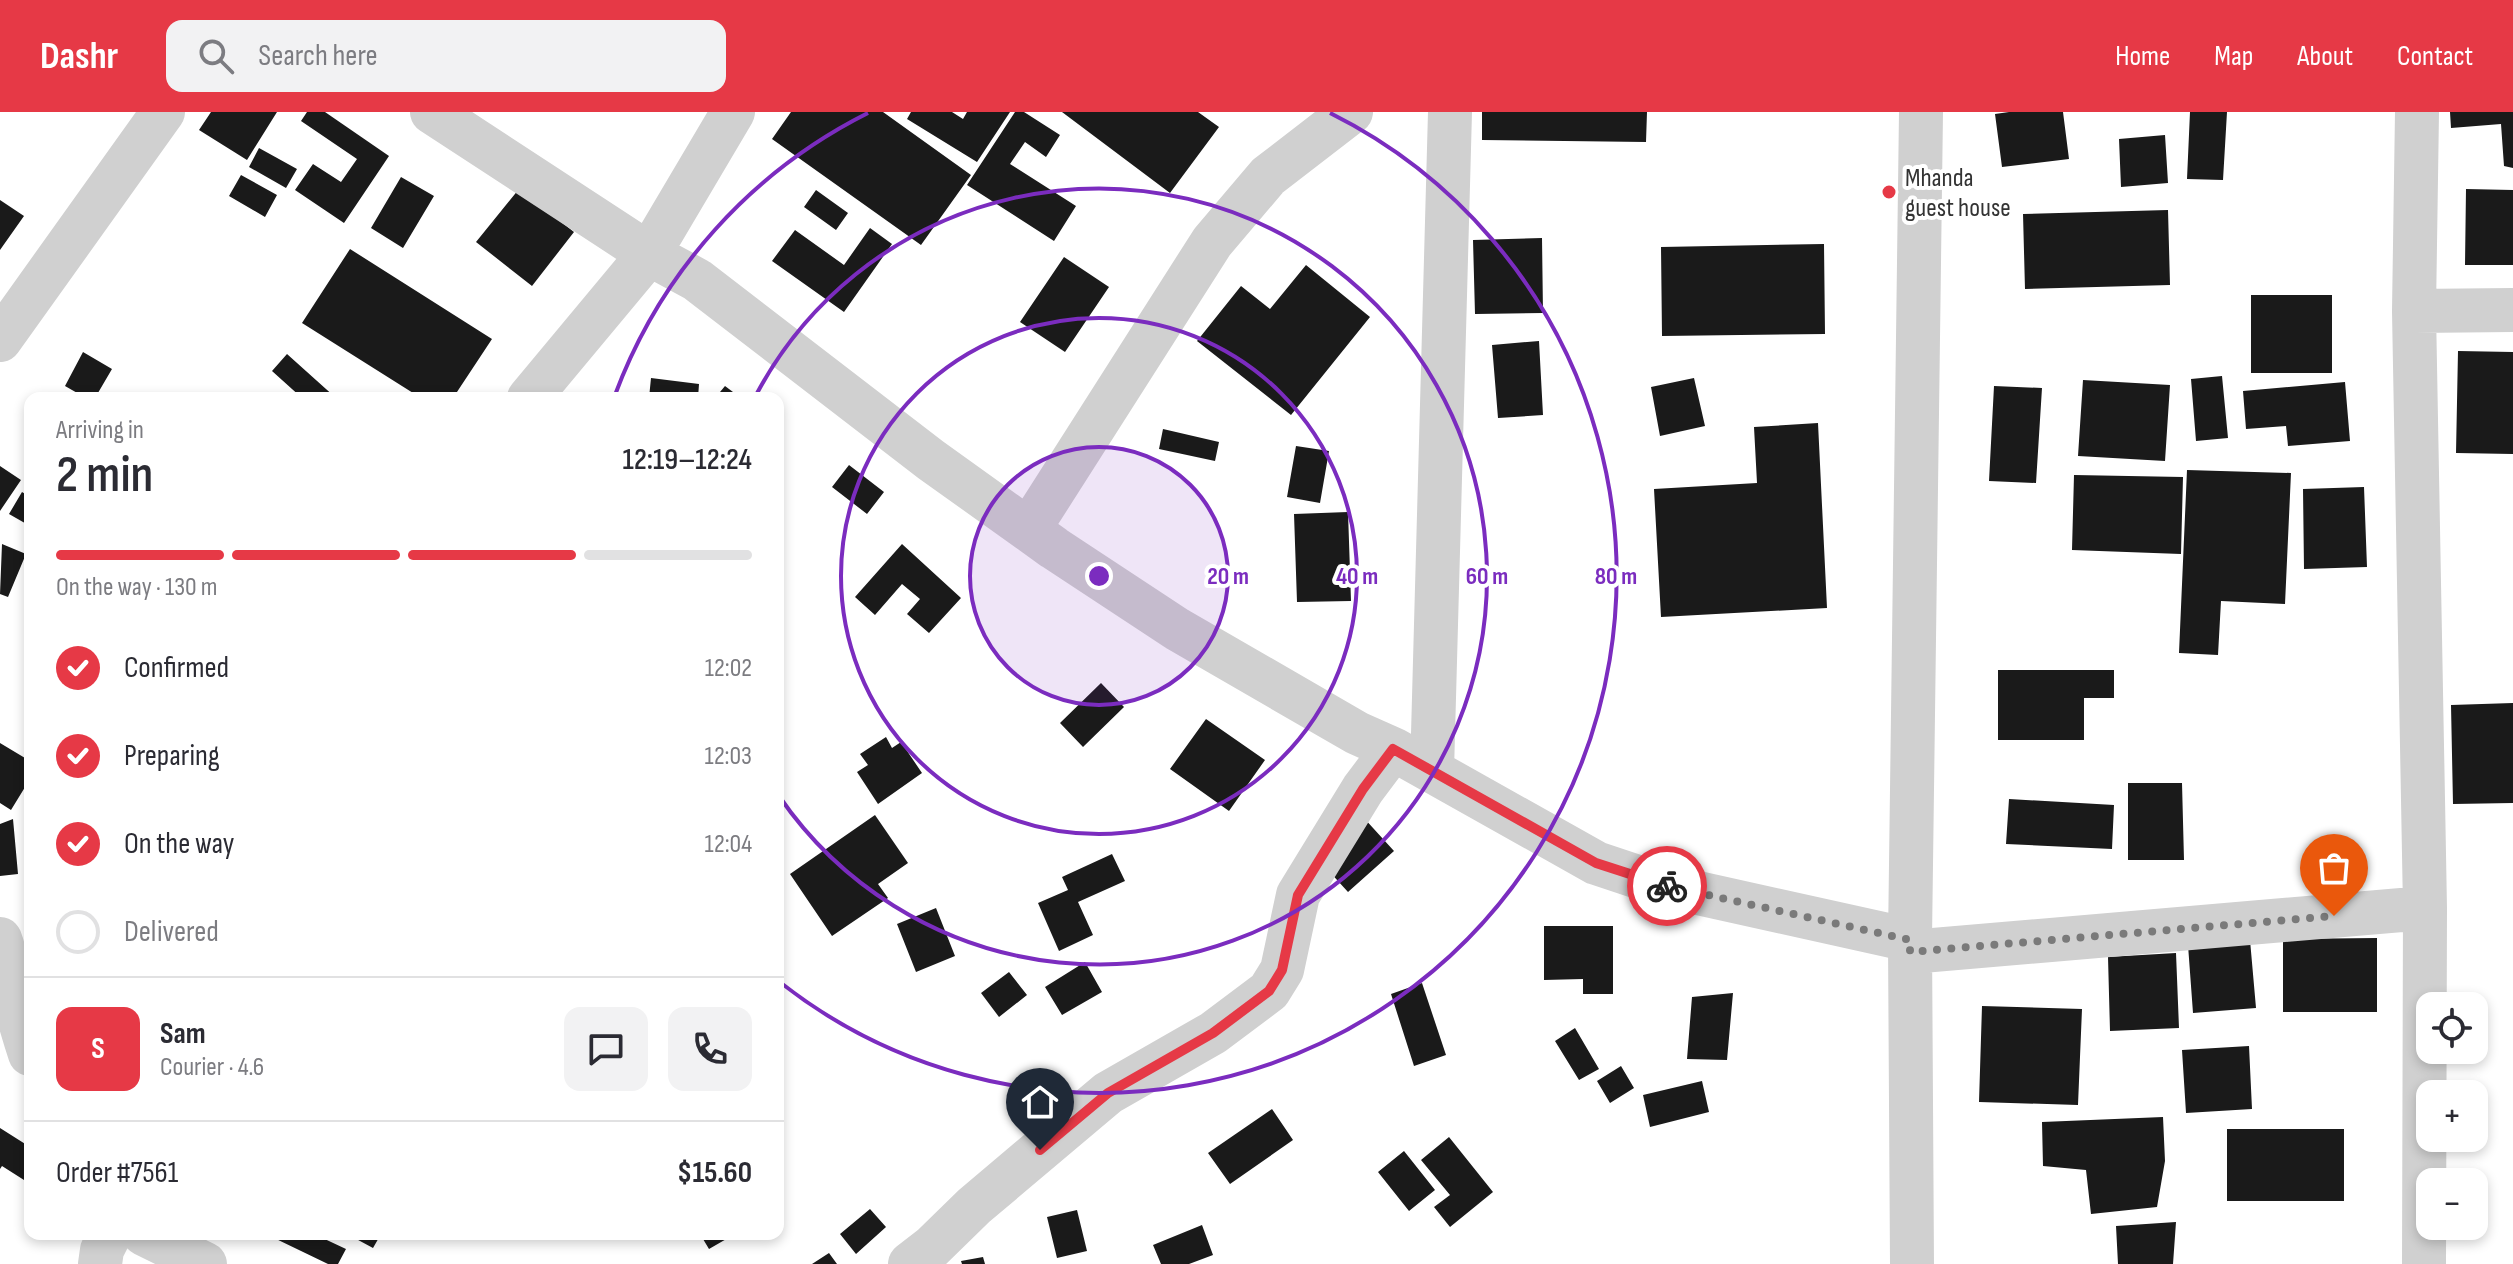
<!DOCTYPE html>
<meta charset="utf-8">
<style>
:root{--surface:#fff;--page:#f2f2f3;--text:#2b2b33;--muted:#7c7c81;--line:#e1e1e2;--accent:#e63946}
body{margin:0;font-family:"Sofia Sans Condensed",sans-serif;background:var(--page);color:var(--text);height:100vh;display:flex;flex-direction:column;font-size:30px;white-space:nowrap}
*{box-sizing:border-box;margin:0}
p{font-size:26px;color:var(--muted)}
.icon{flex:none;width:44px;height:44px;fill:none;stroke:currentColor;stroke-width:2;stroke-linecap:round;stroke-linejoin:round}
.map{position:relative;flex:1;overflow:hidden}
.side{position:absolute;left:24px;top:280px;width:760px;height:848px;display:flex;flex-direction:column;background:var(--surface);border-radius:16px;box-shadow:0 4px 12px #0003}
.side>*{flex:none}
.fabs{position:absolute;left:2416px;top:880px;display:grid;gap:16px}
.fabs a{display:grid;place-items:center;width:72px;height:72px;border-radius:16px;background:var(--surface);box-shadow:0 4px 12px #0003;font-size:40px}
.pin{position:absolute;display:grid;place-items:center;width:68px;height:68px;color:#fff;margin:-82px -34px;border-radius:50% 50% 50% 0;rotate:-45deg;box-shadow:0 0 8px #0007}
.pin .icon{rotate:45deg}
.courier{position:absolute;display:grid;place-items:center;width:80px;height:80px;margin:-40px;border:6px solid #e63946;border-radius:50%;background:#fff;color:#222;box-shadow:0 2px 10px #0007}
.headline em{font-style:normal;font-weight:600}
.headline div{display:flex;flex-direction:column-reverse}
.headline{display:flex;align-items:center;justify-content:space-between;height:136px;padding:0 32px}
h1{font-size:52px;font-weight:600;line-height:60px}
.bar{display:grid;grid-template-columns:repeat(4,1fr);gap:12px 8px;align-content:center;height:96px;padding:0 32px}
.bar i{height:10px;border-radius:6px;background:var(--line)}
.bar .on{background:var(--accent)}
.bar p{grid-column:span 4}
.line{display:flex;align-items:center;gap:20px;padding:0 32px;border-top:2px solid var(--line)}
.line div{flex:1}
.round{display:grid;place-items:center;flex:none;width:84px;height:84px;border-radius:16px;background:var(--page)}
ol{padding:0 32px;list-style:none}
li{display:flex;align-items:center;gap:24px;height:88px}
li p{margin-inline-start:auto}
li .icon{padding:8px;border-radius:50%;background:var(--accent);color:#fff;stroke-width:4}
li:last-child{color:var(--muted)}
li i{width:44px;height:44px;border:4px solid var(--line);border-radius:50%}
header{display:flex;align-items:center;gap:48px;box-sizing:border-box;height:112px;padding:0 40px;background:var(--accent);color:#fff}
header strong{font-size:38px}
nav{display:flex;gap:44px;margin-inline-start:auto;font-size:28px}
.search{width:560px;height:72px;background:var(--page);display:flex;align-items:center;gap:20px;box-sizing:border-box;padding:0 28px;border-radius:16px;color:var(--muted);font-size:30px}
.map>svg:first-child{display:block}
.building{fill:#1a1a1a}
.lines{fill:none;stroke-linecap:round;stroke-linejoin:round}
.minor{stroke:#d0d0d0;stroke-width:44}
.done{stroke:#7a7a7a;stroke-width:8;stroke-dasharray:0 14.4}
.route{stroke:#e63946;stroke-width:10}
.ring{fill:none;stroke:#7b2cbf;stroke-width:4}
.poi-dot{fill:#e63946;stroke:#fff;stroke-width:3}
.labels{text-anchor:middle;stroke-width:8;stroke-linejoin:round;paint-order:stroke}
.poi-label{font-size:26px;fill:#333;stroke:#fff;text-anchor:start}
.centre{fill:#7b2cbf;stroke:#fff;stroke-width:4}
.ring-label{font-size:24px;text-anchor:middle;font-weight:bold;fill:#7b2cbf;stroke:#fff;stroke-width:8;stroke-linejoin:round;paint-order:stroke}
</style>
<header>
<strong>Dashr</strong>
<div class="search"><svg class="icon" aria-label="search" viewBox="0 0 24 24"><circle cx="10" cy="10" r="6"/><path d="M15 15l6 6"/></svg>Search here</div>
<nav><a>Home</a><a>Map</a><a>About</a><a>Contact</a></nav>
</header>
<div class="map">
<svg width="2513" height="1152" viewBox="0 0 2513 1152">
<rect width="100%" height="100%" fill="#fff"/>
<!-- building -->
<path class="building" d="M211,0H277L247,48L199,18Z
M307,0H325L389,44L344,111L295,78L313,52L341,70L357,47L301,9Z
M791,0H883L971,63L921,133L772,27Z
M911,0H952L963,7L967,0H1010L977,50L907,7Z
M1015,0H1024L1060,23L1046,45L1025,30L1010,52L1076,94L1054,129L967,73Z
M1062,0H1198L1219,15L1170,81Z
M1482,0H1647L1646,30L1482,28Z
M2009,0H2063L2069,47L2002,55L1995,2Z
M2190,0H2227L2223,68L2187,67Z
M2450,0H2513V56L2504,54L2501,12L2451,16Z
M2165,23L2168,71L2121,75L2119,27Z
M259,36L297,57L286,76L249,55Z
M241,63L277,83L265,105L229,84Z
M401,65L434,84L403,136L371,116Z
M519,77L574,120L532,174L476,130Z
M2466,77L2513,78V153H2465Z
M816,78L848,101L836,118L804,95Z
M0,88L24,104L0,138Z
M2168,98L2170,173L2025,177L2023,102Z
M870,116L892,132L844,200L772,149L795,118L844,153Z
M1542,126L1543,201L1475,202L1473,128Z
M1824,132L1825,222L1662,224L1661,135Z
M350,137L492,227L453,286H421L302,211Z
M1064,145L1109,175L1065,240L1020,210Z
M1306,153L1370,205L1291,303L1197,229L1241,174L1270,197Z
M2251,183H2332V261H2251Z
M1539,229L1543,303L1498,306L1492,233Z
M2458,239L2513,240V342L2456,341Z
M83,240L112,257L95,286H86L65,274Z
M287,242L336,286H302L272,259Z
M2222,264L2228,326L2196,329L2191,267Z
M651,266L699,272L698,286H649Z
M1694,266L1705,314L1660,324L1651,275Z
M2083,268L2170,273L2165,349L2078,344Z
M2345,270L2350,329L2288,334L2286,314L2246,317L2243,279Z
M725,274L741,286H715Z
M1994,274L2042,276L2036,371L1989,369Z
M1818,311L1827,496L1661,505L1654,377L1757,371L1754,315Z
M1163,317L1219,330L1215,349L1159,337Z
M1296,334L1329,339L1320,391L1287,385Z
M849,353L884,380L867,402L832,375Z
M0,354L21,368L0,399Z
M2187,358L2291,361L2285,492L2221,489L2218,543L2179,541Z
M2074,363L2183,365L2181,442L2072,438Z
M2364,375L2367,455L2304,457L2303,377Z
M22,380L30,385V414L9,402Z
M1348,400L1351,489L1297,490L1294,402Z
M2,432L26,442L8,485L0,482Z
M902,432L961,486L929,521L907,502L920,487L902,472L875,503L855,485Z
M1998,558H2114V586H2084V628H1998Z
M1101,571L1124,595L1083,635L1060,611Z
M2513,591V691L2453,692L2451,593Z
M1206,607L1265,648L1229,699L1170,657Z
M886,625L892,636L901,630L922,661L878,692L857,660L868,653L860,642Z
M0,631L30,649V667L11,698L0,691Z
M2128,671H2182L2184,748H2128Z
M2009,687L2114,693L2112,737L2006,732Z
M875,703L908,751L878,772L888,786L832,824L790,762Z
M1363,705L1394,739L1348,780L1327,757Z
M13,707L18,762L0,764V712Z
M1112,742L1125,769L1078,790L1093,823L1059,839L1038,791L1068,778L1062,765Z
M936,796L955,844L916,860L897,812Z
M1544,814H1613V882H1583V867L1544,868Z
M2377,826V900H2283V827Z
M2250,828L2256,896L2193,901L2188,833Z
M2176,841L2179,916L2110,919L2108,845Z
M1085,850L1102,880L1062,903L1045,875Z
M1009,860L1027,883L999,905L981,881Z
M1422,871L1446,943L1414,954L1391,882Z
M1733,881L1727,948L1687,947L1692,885Z
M1982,894L2082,897L2078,993L1979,990Z
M1575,916L1599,957L1579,968L1555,929Z
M2249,934L2252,997L2186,1001L2182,938Z
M1621,954L1634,976L1610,991L1597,969Z
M1702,969L1709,1000L1650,1015L1643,983Z
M1272,997L1293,1028L1230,1072L1208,1041Z
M2163,1005L2165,1049L2157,1095L2091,1102L2086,1058L2043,1054L2042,1010Z
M0,1016L30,1035V1058L24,1068L2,1054L0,1057Z
M2227,1017H2344V1089H2227Z
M1449,1025L1493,1080L1450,1115L1434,1095L1450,1083L1421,1048Z
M1404,1039L1435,1078L1409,1099L1378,1060Z
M870,1097L886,1115L856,1142L840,1122Z
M1077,1098L1087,1139L1057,1146L1047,1105Z
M2176,1110L2173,1152H2118L2116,1114Z
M1202,1113L1213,1143L1189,1152H1161L1153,1133Z
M273,1122H314L346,1137L338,1152H328L272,1125Z
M347,1122H381L373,1136Z
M700,1122H735L709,1137Z
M829,1141L837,1152H812Z
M983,1145L985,1152H962L961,1149Z"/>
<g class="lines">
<!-- minor -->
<path class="minor" d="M432,0L649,142L697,168L931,348L1054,436L1177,517L1357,621L1393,637L1596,751L1662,773L1910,828
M2417,0L2414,199L2425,796L2424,1152
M2414,199L2513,198
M0,228L163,0
M529,286L649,142L733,0
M1029,417L1212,130L1268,64L1351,0
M1432,659L1450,0
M0,827C6,842 7,856 10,872C16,896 22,918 30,942
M1910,840L2425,796
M144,1122L205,1152
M100,1152L102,1138L110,1122
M910,1152L932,1135L974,1094L1108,981L1213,921L1269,879L1282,858L1298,783L1363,677L1393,637
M1912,1152L1910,828L1921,0"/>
</g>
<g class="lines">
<!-- done -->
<path class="done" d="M1667,774L1910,828V840L2334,804"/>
<!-- route -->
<path class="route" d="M1040,1038L1108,981L1213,921L1269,879L1282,858L1298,783L1363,677L1393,637L1596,751L1667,774"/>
</g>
<!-- distance rings -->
<circle cx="1099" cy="464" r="129" fill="#7b2cbf" fill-opacity=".12"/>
<g class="ring">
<circle cx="1099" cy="464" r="129"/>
<circle cx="1099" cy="464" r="258"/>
<path d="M755 285A388 388 0 1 1 779 684"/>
<path d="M615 283A517 517 0 0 1 868 1M1330 1A517 517 0 1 1 781 871"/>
</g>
<!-- markers -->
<circle class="poi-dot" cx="1889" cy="80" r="8"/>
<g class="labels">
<!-- poi labels -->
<g class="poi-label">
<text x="1905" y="74">Mhanda<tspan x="1905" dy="30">guest house</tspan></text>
</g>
</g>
<circle cx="1099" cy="464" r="12" class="centre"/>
<g class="ring-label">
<text x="1228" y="472">20 m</text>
<text x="1357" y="472">40 m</text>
<text x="1487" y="472">60 m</text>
<text x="1616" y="472">80 m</text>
</g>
</svg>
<div class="fabs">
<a><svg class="icon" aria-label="locate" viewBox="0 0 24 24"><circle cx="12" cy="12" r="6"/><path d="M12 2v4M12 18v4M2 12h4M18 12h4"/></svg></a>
<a>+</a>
<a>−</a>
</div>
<div class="pin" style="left:2334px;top:804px;background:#ea580c"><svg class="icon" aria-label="bag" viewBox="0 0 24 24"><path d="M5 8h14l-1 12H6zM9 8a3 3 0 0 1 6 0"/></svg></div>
<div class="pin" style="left:1040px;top:1038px;background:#1f2937"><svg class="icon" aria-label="home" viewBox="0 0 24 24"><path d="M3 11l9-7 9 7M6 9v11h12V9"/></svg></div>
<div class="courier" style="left:1667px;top:774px"><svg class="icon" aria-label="bike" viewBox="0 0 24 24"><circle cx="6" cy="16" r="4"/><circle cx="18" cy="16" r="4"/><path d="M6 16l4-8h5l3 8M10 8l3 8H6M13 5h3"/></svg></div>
<section class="side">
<div class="headline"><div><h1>2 min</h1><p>Arriving in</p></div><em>12:19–12:24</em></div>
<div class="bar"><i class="on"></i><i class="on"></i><i class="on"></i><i></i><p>On the way · 130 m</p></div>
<ol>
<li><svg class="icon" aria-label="check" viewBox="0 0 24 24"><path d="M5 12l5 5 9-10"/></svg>Confirmed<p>12:02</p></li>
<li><svg class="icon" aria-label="check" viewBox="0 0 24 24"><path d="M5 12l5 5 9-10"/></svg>Preparing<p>12:03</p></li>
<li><svg class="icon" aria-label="check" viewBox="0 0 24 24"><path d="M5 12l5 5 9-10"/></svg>On the way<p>12:04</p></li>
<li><i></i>Delivered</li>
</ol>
<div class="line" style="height:144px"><b class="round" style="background:var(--accent);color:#fff">S</b><div><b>Sam</b><p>Courier · 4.6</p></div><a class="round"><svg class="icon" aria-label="chat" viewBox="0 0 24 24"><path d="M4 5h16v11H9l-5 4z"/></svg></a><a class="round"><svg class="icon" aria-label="phone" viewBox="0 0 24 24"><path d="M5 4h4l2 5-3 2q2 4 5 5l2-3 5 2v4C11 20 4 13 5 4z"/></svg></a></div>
<div class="line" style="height:104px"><div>Order #7561</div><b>$15.60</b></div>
</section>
</div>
